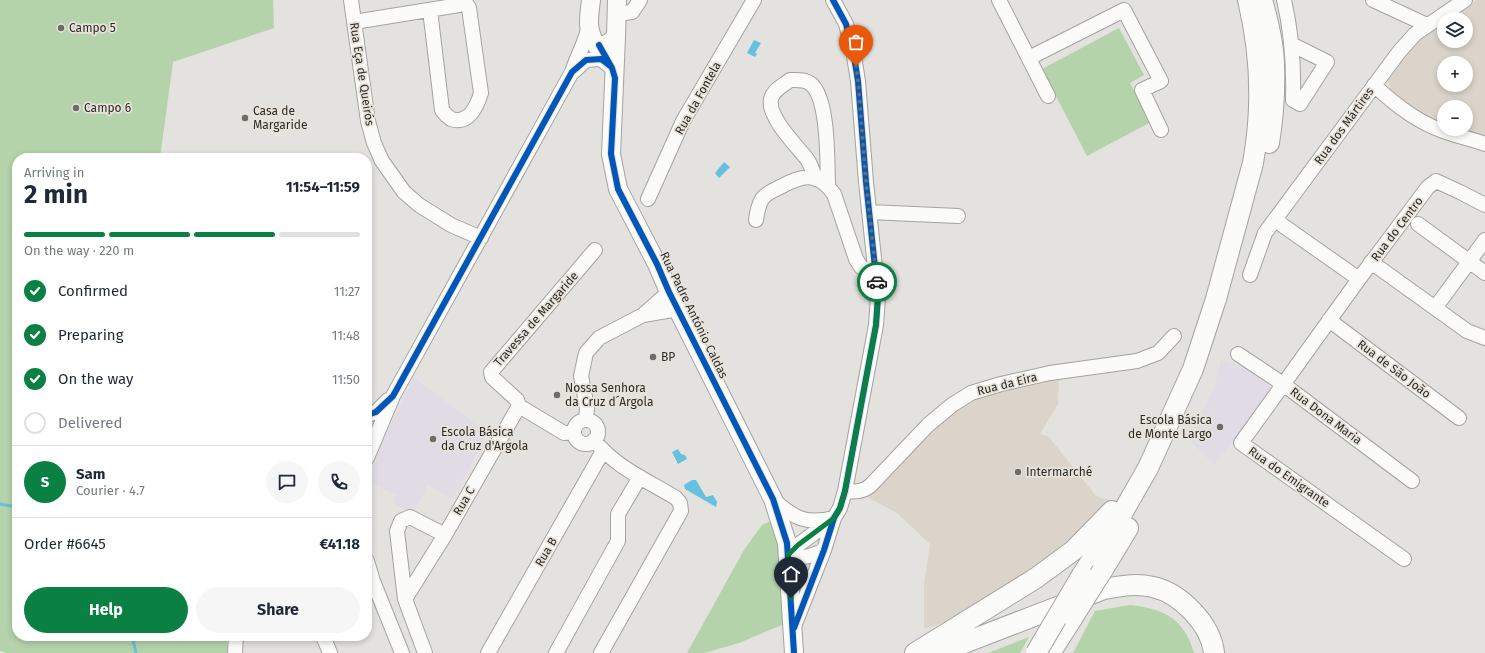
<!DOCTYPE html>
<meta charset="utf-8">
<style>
:root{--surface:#fff;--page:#f6f6f7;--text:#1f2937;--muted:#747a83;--line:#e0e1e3;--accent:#0b8043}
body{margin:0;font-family:"Fira Sans",sans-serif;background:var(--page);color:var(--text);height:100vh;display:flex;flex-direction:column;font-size:15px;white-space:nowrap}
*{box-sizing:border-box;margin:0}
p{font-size:13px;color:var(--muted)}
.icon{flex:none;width:22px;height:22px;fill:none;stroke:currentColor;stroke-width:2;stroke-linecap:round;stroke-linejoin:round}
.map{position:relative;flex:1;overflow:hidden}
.sheet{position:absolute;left:12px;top:153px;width:360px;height:488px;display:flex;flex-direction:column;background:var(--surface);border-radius:16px;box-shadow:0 2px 6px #0003}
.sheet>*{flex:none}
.fabs{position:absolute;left:1437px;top:12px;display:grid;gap:8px}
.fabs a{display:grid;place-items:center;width:36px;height:36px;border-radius:50%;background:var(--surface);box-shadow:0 2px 6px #0003;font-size:20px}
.pin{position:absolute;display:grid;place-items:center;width:34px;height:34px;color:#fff;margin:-41px -17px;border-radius:50% 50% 50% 0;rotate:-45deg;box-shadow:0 0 4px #0007}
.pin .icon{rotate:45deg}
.courier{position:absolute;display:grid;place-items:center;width:40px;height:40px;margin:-20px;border:3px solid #0b8043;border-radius:50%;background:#fff;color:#222;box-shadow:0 1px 5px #0007}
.summary em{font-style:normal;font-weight:700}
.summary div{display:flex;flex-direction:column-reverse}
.summary{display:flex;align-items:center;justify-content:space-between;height:68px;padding:0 12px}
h1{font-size:26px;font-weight:700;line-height:30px}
.bar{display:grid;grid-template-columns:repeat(4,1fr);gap:6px 4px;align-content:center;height:48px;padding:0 12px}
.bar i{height:5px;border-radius:3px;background:var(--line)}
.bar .on{background:var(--accent)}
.bar p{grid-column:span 4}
.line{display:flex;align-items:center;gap:10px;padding:0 12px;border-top:1px solid var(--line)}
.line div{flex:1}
.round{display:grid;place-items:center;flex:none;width:42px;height:42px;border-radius:21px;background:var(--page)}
ol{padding:0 12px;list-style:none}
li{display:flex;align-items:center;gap:12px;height:44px}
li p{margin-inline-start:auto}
li .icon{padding:4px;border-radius:50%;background:var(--accent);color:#fff;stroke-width:4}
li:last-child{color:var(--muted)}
li i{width:22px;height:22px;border:2px solid var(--line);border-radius:50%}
.action{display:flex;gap:8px;margin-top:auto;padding:8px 12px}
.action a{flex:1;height:46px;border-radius:24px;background:var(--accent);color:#fff;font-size:16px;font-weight:700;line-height:46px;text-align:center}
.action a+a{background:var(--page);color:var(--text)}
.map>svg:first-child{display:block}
.built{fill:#dad4ca;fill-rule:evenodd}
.education{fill:#e1dbe5}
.green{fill:#b4d3aa}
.water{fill:#66c0e0}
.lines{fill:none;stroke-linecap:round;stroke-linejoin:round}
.stream{stroke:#66c0e0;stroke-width:3}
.minor-casing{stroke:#a4a3a0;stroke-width:16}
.major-casing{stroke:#a4a3a0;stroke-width:20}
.highway-casing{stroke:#a4a3a0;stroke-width:22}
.minor{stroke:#fbfbfa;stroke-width:14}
.major{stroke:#fbfbfa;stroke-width:18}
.highway{stroke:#fbfbfa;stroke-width:20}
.highway-bridge-casing{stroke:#a4a3a0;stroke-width:22;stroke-linecap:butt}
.highway-bridge{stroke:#fbfbfa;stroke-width:20}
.cycleway-casing{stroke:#e8e3da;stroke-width:8}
.cycleway{stroke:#0057b8;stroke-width:6}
.done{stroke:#6e6c68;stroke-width:4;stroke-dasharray:0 7.2}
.route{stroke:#0b8043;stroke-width:5}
.poi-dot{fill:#6e6c68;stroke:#e8e3da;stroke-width:1.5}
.labels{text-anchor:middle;stroke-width:3.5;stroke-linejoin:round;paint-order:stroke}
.poi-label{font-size:12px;fill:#2e2c29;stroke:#e8e3da;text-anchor:start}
.street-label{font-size:12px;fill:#2e2c29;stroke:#e8e3da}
</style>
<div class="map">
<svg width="1485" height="653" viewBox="0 0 1485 653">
<rect width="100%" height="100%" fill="#e4e2de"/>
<!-- built -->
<path class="built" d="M1477,0H1485V139L1450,129H1466V107H1444V127L1439,126L1394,96L1388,82L1387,75L1411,44L1444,22V41H1466V19H1448ZM1444,63H1466V85H1444Z
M1059,377L1058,404L1040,434L1048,436L1096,496L1108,500L1072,541L948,624L947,621L924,629V585L930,544L897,513L867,497L946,419L980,396Z"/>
<!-- education -->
<path class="education" d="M1221,360L1244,367L1274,389L1214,465L1190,441L1214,387Z
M414,377L487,433L453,499L428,485L413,514L395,504L396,495L370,482L380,446Z"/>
<!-- green -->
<path class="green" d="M0,0H273L274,28L173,62L160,158H17V636H227V653H7L0,651Z
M1119,28L1144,75L1130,83L1151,122L1087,156L1042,69Z
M775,519L789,622L739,643L704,653H687L744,550L762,525Z
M1130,605C1164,609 1184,618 1194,653H1073L1095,611Z
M1029,637L1020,653H988Z"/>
<!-- water -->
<path class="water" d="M754,40L761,43L755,53L757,54L755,57L747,53Z
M724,162L730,167L719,178L715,173Z
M678,449L681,454L685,455L687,459L678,464L672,452Z
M692,480H696L706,497L713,495L717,502L716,507L685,489L684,485Z"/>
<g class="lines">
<!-- stream -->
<path class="stream" d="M0,504L11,506H17
M132,636L136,653"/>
<!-- minor casing -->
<g class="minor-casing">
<path id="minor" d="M351,0L368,121L374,143L382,161L404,192L419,205L451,225L481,238
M999,0L1048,96
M1284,0C1292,34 1294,65 1293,100L1300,104L1327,62L1291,44
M1373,0L1427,25
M430,10L442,110C444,113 448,117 451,119C469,125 477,106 481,93L469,8L464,0
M617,14L632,12L640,0
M354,22L459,5L463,0
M1029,58L1124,10L1161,81L1142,90L1161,130
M573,72L586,60L601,59L612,68
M1374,85C1394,104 1417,122 1443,131C1457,136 1471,139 1485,144
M816,179C813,172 811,165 807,159C797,146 767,117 771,99C773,90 784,85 790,80C797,80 805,79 811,84C829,99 827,162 828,185
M648,199L683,121L754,0
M869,212L958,216
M756,220C757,212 758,206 762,199C766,193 774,190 780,187C803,175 817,171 834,194L856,259L861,267L876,275
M1275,220L1359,279
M1418,224L1485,273
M1371,262L1467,331L1485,338
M1250,275L1265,233L1399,52L1415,34L1465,0
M1435,308L1485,240
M643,315L678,309
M1329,320L1459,418
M1238,354L1283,384L1412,481
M519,406L517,400L492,377L491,372L595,250
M519,406L564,433L574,432
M367,415L376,412L388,400
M586,420L587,408L581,376L586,353L599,338L643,315L669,292
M574 432a12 12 0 1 1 24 0a12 12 0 1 1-24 0Z
M594,440C615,467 648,481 676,498L680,503L681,511L601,653
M367,458L393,396L572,72C577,56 586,42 589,25
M845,491C855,492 862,492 870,486L928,425L952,405L971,393L1001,384L1050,373L1137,361L1158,353L1174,336
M773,499C793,518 806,525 834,518
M788,555L798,545L832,520
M788,555C803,559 810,557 824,550
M1404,559L1241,443L1359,279L1428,187L1436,181L1460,192L1485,205
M367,561L373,581L402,653
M405,599L397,531L401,521L410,517L445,535
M793,629L824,550L834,518L840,508L845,491L876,325L878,296L866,182L858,81L853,50L846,24L833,0
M323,636L330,653
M235,653L236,636
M425,653L405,599L445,535L519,406
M488,653L603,451
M556,653L618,541V514L640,477"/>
</g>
<!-- major casing -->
<g class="major-casing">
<path id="major" d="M591,0C589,17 586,29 596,45H606L616,37L617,0
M616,37L611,154L618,189L657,264L669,292L773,499L787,543L794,653"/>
</g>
<!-- highway casing -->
<g class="highway-casing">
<path id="highway" d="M1262,0C1268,21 1274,44 1274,66C1275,92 1273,118 1269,143
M1102,571L1128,528
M1082,575L1120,517L1148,468L1193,369L1216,299L1253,163C1263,108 1261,54 1248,0
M915,653L1036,578L1074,550L1112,511
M938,653L1104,589C1120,586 1136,583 1153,587C1180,593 1211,624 1214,653
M1050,653L1073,617"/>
</g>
<!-- minor -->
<use href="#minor" class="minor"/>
<!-- major -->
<use href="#major" class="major"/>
<!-- highway -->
<use href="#highway" class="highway"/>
<!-- highway-bridge casing -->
<g class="highway-bridge-casing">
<path id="highway-bridge" d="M1073,617L1102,571
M1036,653L1082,575"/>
</g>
<!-- highway-bridge -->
<use href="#highway-bridge" class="highway-bridge"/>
<!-- cycleway casing -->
<g class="cycleway-casing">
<path id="cycleway" d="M599,45L612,68L615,78L611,154L618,189L657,264L669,292L773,499L787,543L794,653
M367,415L376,412L393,396L572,72L586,60L601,59L610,66
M794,628L824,550L834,518L840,508L845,491L876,325L878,296L866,182L858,81L853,50L846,24L833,0"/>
</g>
<!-- cycleway -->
<use href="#cycleway" class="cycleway"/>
</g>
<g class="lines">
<!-- done -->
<path class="done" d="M856,66L858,81L866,182L877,282"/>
<!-- route -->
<path class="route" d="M791,598L788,555L798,545L834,518L840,508L845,491L876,325L878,296L877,282"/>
</g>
<!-- markers -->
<g class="poi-dot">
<circle cx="61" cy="28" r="4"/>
<circle cx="76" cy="108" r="4"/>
<circle cx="245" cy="118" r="4"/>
<circle cx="653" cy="357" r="4"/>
<circle cx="557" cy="395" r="4"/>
<circle cx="1220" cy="427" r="4"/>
<circle cx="433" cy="439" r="4"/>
<circle cx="1018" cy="472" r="4"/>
</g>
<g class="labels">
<!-- poi labels -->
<g class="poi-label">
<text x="69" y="32">Campo 5</text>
<text x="84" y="112">Campo 6</text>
<text x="253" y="115">Casa de<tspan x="253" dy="14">Margaride</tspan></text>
<text x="661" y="361">BP</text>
<text x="565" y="392">Nossa Senhora<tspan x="565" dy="14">da Cruz d´Argola</tspan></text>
<text x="1212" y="424" text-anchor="end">Escola Básica<tspan x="1212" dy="14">de Monte Largo</tspan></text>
<text x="441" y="436">Escola Básica<tspan x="441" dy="14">da Cruz d'Argola</tspan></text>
<text x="1026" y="476">Intermarché</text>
</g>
<!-- street labels -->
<g class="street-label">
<text transform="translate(362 74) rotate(81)" y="4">Rua Eça de Queirós</text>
<text transform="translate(698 98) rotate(-61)" y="4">Rua da Fontela</text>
<text transform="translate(1344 126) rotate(-54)" y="4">Rua dos Mártires</text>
<text transform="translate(1397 229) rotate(-53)" y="4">Rua do Centro</text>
<text transform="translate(694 315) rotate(64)" y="4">Rua Padre António Caldas</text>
<text transform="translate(536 319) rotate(-49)" y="4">Travessa de Margaride</text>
<text transform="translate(1394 369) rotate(37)" y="4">Rua de São João</text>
<text transform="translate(1007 384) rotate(-14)" y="4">Rua da Eira</text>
<text transform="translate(1326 416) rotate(37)" y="4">Rua Dona Maria</text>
<text transform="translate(1289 477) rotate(35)" y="4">Rua do Emigrante</text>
<text transform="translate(464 501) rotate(-60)" y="4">Rua C</text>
<text transform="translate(546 552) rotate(-60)" y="4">Rua B</text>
</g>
</g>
</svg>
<div class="fabs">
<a><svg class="icon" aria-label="layers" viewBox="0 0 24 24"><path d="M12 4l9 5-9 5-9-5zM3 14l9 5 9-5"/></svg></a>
<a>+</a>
<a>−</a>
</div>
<div class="pin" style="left:856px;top:66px;background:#ea580c"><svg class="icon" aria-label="bag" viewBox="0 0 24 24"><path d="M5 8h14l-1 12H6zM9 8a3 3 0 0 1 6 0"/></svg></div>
<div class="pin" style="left:791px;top:598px;background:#1f2937"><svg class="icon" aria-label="home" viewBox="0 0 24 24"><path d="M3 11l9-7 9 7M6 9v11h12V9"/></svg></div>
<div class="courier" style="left:877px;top:282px"><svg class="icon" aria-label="car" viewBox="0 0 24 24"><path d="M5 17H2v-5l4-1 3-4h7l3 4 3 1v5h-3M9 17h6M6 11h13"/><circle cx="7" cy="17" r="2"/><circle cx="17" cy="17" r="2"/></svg></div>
<section class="sheet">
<div class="summary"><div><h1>2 min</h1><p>Arriving in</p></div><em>11:54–11:59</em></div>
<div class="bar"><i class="on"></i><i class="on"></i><i class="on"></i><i></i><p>On the way · 220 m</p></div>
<ol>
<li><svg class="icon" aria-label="check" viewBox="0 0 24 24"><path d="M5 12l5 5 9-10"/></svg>Confirmed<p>11:27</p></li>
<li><svg class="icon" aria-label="check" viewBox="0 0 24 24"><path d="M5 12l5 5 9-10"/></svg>Preparing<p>11:48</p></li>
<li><svg class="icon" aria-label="check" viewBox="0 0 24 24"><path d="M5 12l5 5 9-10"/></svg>On the way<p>11:50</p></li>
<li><i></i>Delivered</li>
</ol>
<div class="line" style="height:72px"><b class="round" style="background:var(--accent);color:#fff">S</b><div><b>Sam</b><p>Courier · 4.7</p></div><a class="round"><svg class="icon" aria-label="chat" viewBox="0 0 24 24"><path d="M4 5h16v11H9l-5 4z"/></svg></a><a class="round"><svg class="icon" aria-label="phone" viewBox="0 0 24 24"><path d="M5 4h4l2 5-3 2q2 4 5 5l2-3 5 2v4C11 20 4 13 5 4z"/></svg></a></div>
<div class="line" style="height:52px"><div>Order #6645</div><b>€41.18</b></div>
<div class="action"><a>Help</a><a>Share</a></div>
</section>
</div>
